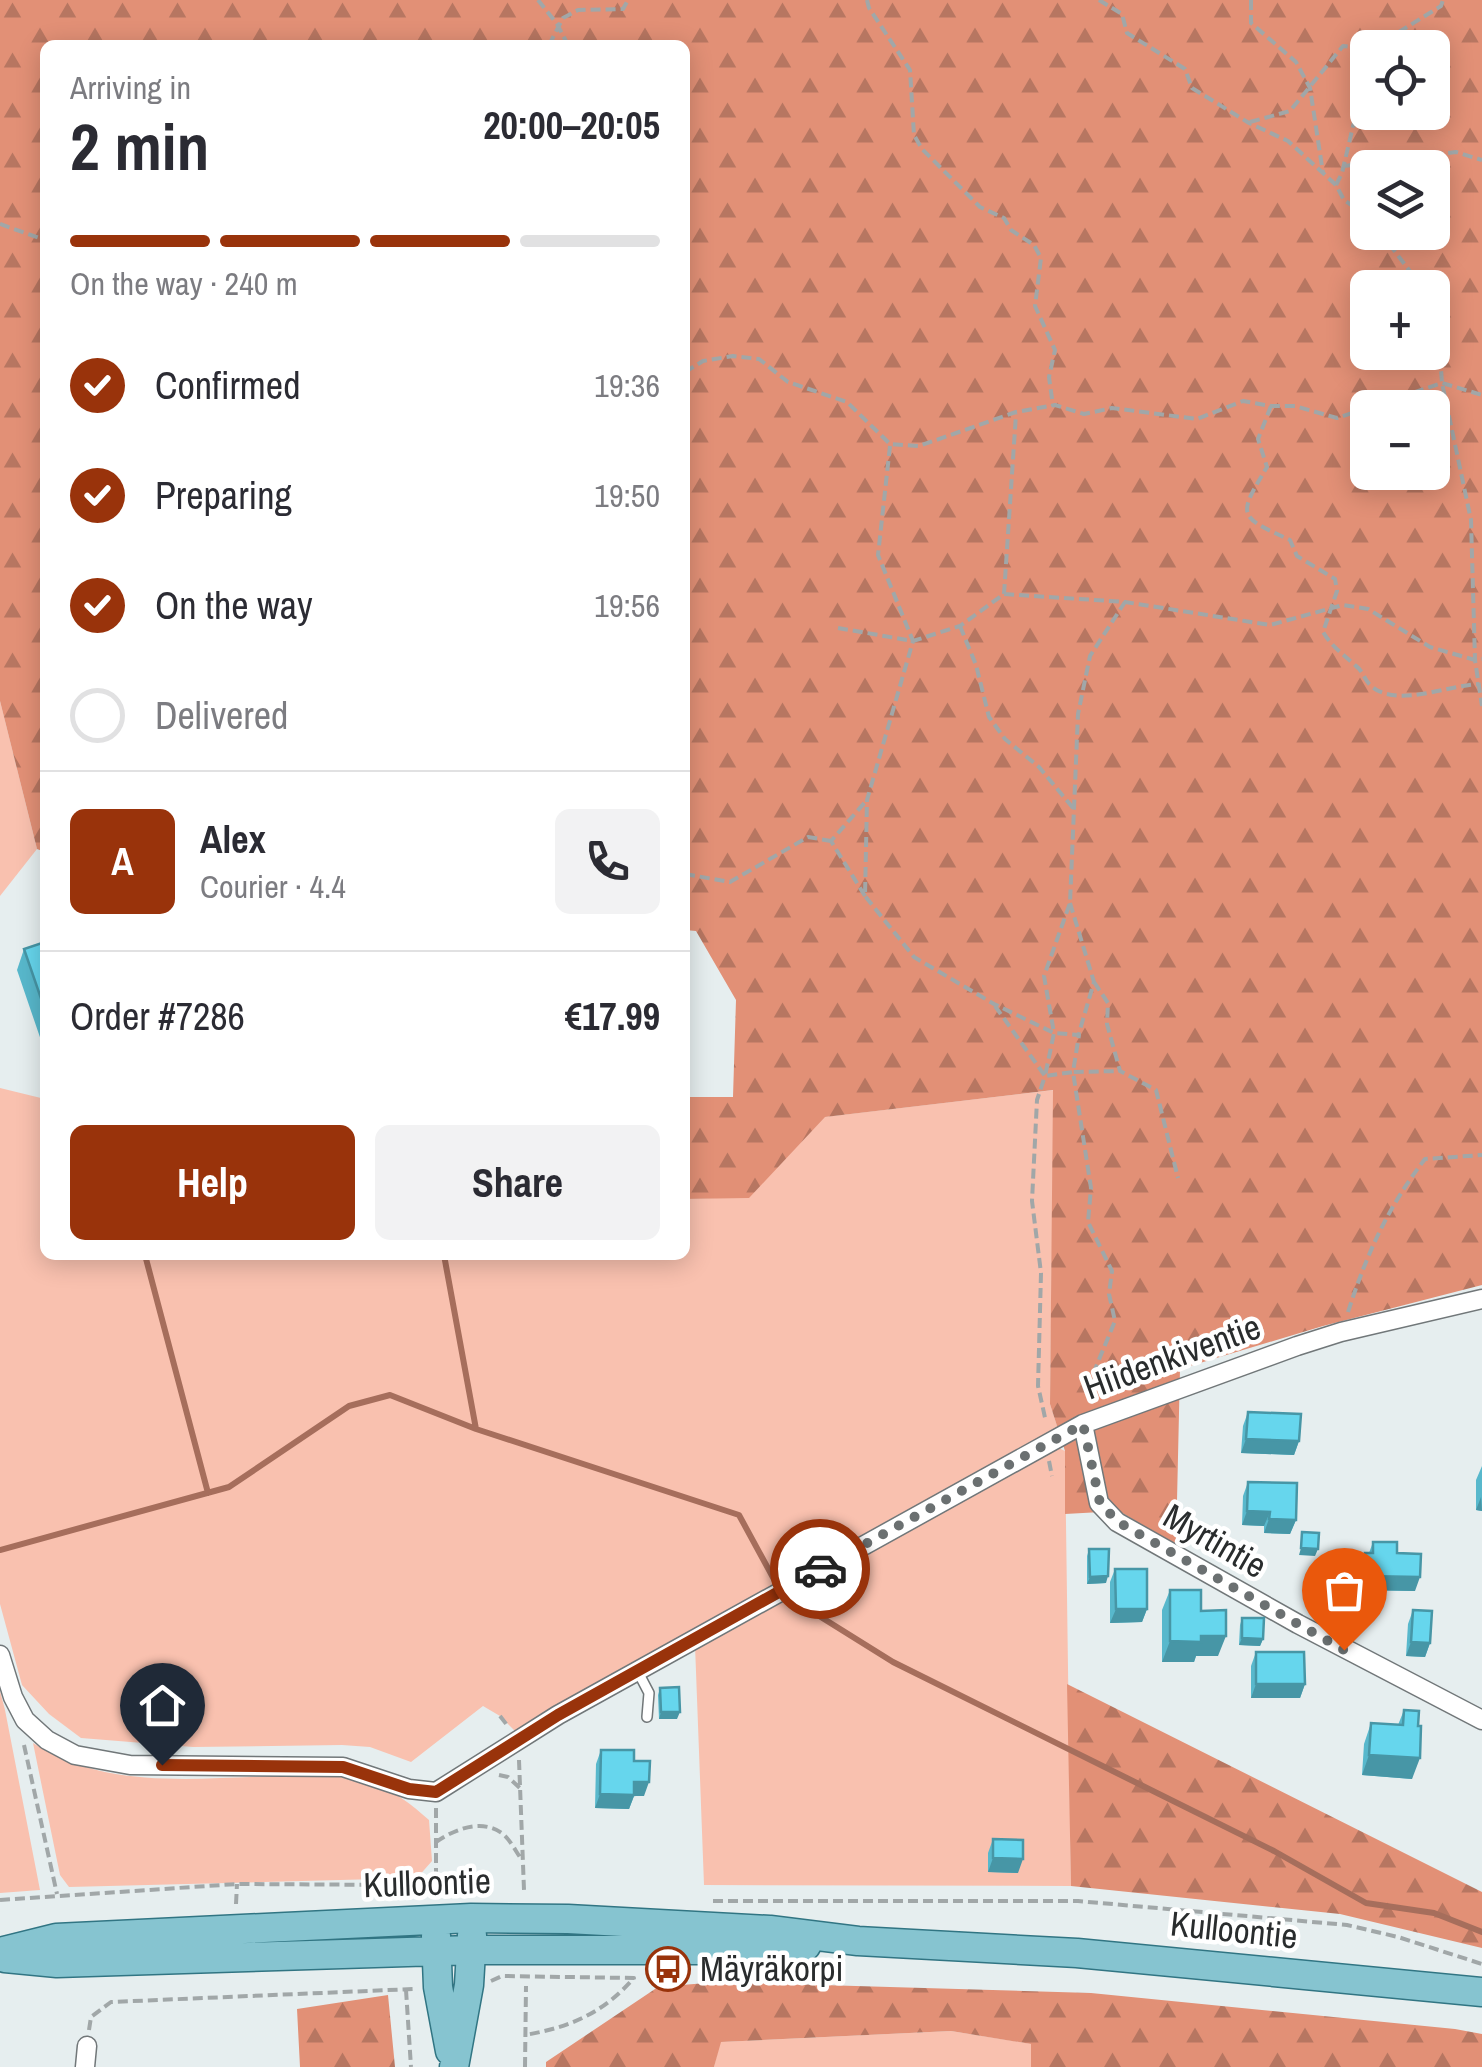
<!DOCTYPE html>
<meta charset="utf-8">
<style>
:root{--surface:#fff;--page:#f2f2f3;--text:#2b2b33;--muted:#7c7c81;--line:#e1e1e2;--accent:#99330b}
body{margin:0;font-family:"Archivo Narrow",sans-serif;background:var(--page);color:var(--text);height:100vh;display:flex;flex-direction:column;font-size:38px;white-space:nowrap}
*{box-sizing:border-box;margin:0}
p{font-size:32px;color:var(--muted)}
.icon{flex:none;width:55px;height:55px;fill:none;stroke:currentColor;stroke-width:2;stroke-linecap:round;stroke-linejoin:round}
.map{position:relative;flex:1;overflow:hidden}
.drawer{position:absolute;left:40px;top:40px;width:650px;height:1220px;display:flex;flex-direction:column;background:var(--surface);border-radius:15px;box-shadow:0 5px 25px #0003}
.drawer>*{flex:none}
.fabs{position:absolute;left:1350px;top:30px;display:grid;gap:20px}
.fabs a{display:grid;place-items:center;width:100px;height:100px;border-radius:15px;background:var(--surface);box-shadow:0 5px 25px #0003;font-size:50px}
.pin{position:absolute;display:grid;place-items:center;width:85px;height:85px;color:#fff;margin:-102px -42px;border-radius:50% 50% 50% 0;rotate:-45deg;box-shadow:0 0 10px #0007}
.pin .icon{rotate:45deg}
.courier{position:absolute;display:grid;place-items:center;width:100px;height:100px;margin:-50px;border:8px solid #99330b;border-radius:50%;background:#fff;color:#222;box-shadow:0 2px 12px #0007}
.headline em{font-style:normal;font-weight:700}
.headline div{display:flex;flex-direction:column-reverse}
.headline{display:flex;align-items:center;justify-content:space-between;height:170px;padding:0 30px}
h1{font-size:65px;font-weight:700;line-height:75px}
.bar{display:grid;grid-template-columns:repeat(4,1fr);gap:15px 10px;align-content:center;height:120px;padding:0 30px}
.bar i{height:12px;border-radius:8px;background:var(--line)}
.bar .selected{background:var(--accent)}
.bar p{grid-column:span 4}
.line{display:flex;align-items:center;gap:25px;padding:0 30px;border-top:2px solid var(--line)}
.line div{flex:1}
.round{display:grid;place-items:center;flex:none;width:105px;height:105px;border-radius:15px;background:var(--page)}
ol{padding:0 30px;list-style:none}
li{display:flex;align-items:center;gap:30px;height:110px}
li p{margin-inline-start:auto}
li .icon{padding:10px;border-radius:50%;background:var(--accent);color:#fff;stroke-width:4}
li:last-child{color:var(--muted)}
li i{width:55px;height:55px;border:5px solid var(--line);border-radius:50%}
.primary-button{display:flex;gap:20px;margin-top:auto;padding:20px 30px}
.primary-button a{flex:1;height:115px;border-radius:15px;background:var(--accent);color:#fff;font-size:40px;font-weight:700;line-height:115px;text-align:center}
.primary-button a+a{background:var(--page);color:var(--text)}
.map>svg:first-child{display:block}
.grass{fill:#f9c1af}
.forest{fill:url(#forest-firs);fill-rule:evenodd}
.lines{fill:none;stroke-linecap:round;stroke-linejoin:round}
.stream{stroke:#a66e5c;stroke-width:6}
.service-casing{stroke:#717779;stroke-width:12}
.minor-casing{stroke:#717779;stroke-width:21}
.primary-casing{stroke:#317583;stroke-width:31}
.path{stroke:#a1a7a8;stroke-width:4;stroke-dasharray:10 5;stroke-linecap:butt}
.service{stroke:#fff;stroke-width:9}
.minor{stroke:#fff;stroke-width:18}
.primary{stroke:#86c4d0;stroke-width:28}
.wall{fill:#58b8cc}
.shaded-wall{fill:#4796a6}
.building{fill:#66d6ed;stroke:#4796a6;stroke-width:2.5}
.done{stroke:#6b7071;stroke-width:10;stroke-dasharray:0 18}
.route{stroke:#99330b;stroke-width:12}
.labels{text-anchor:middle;stroke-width:9;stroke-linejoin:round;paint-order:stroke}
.street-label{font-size:35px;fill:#292c2d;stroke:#fff}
.poi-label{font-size:35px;fill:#292c2d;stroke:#fff;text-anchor:start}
</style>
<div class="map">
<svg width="1482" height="2067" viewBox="0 0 1482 2067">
<defs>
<pattern id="forest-firs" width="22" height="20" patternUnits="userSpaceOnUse" patternTransform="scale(2.5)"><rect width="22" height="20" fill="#e29076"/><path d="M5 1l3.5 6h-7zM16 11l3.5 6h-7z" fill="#b77661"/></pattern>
</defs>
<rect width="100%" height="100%" fill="#e6eeef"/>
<!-- grass -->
<path class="grass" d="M0,701L37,849L0,896Z
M0,1088L45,1099V1255H685V1199L749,1197L824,1117L1054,1090L1050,1404L1059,1432L1046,1442L1065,1451L1071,1886L704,1885L695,1645L520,1736L500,1716L483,1706L411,1762L370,1747L342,1745L193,1747L81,1738L49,1714L22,1685L0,1604Z
M0,1691L5,1710L40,1890L0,1893Z
M33,1743C109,1792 201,1777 288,1776C315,1775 346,1772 372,1782C394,1791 411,1804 429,1820L432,1861L417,1878L69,1887L60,1875Z
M951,2031L1032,2044L1031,2067H714L720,2042Z"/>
<!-- forest -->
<path class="forest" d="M0,0H1482V1285L1323,1326L1180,1369L1176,1545L1119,1511L1065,1514V1451L1050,1404L1053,1090L825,1117L749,1198L685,1199V1097H733L736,1000L696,931L685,930V45H45V852L37,849L0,701ZM1368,48H1432V112H1368ZM1368,168H1432V232H1368ZM1368,288H1432V352H1368ZM1368,408H1432V472H1368Z
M1067,1684L1482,1892V1948L1340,1914L1071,1886Z
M718,1982L1091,1993L1455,2029L1482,2034V2067H1031V2044L951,2031L721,2042L714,2067H546V2062L658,1987Z
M388,1995L395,2067H300L297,2009Z"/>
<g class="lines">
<!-- stream -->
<path class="stream" d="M145,1255L208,1493
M444,1255L476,1429
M0,1550L229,1487L349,1406L390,1395L476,1429L739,1515L776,1583
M792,1599L893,1662L1274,1851L1366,1903L1434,1913L1482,1932"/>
<!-- service casing -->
<g class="service-casing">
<path id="service" d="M638,1672L649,1693L647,1717"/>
</g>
<!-- minor casing -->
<g class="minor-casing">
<path id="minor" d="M1083,1424L1099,1503L1117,1522L1298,1624L1482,1720
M0,1655L13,1697L25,1720L47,1740L75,1755L130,1765L343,1767L409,1789L436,1792L558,1715L1083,1424L1297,1346L1341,1332L1482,1299
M85,2067L87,2046"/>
</g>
<!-- primary casing -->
<g class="primary-casing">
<path id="primary" d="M436,1936L438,1987L450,2051
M0,1952L56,1938L471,1918L568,1919L770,1930L858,1941L1077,1953L1482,1992
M5,1958L57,1963L472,1950H769L806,1946
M454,2067L469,1985L472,1935"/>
</g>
<!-- path -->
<path class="path" d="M538,0L557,24L568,45
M867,0L869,8L910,70L914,135L922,149L980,207L1004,218L1011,230L1034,245L1041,258L1035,306L1055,350L1049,377L1053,406
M1099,0L1122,14L1127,33L1185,69L1192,88L1249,123L1288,141L1336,185L1344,200L1368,217
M1251,0V23L1296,62L1310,88L1323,173
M549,45L563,18L578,10L623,9L628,0
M1373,48L1441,6L1443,0
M1250,122L1290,111L1343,46L1368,49
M1344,166L1456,152L1482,160
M1336,185L1342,173L1358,105L1368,86
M0,224L45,240
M1380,232L1415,278L1418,288
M1432,328L1439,342L1442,383L1471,520L1475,660L1482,706
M685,372L703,361L733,356L759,359L788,382L847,402L890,444L919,446L1016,412L1055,405L1084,414L1112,408L1197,419L1243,401L1271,406H1295L1337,418L1442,383L1482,395
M1271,406L1258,439L1267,467C1237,517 1238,516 1290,540L1297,556L1335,579L1337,591L1323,632C1332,647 1343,654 1356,666C1363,671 1364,679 1370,685C1395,709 1448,685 1479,684
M890,446L878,555L913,641L867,800L865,896L914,957L994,1004L1054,1033L1079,1035L1073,1072L1120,1071
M1004,594L1016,414
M960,626L976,665L989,717L1005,739L1039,767L1073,808
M838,628L913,641L960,626L1004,594L1125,602L1270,625L1343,605L1368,609L1430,647L1475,660L1482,659
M685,874L730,882L808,837L831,841
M865,896L831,841L867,800
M1070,903L1094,982L1079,1033
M1094,982L1108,1003L1107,1024L1120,1071L1156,1090L1178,1178
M995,1006L1045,1076L1037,1100L1032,1201L1041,1273L1038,1386L1046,1422
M1348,1312C1367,1253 1388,1207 1425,1159L1482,1155
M1093,1403L1090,1390L1093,1374L1115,1321L1109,1294L1112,1271L1088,1222L1091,1188L1073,1072L1045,1076L1054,1033L1044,976L1070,903L1078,714L1090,656L1125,602
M1049,1461L1052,1476
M500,1716L507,1725
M24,1745L57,1894
M519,1760L524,1890
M499,1775L508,1777L520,1788
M436,1808V1888
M436,1842C455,1829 482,1818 503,1834C511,1841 516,1852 522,1860
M0,1900L237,1884L405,1885L474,1893
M713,1901H1078L1347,1925L1398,1937L1482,1964
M236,1904L237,1884
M491,1981L502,1976L634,1978C603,2013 571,2027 525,2035
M406,1990L411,2067
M89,2030L91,2017L111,2002L413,1989
M525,2067L526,1986"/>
<!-- service -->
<use href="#service" class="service"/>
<!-- minor -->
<use href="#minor" class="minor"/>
<!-- primary -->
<use href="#primary" class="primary"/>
</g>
<!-- wall -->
<path class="wall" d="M45,942V1048L44,1049L17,970L24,949Z
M1248,1412L1299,1441L1294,1455L1241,1453L1243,1426Z
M1482,1466V1511L1476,1510V1480Z
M1248,1482L1296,1520L1290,1534L1264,1533V1526L1242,1525L1243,1496Z
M1373,1542L1397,1553L1415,1591L1360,1590V1567L1365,1553H1369Z
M1089,1549L1106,1583L1087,1584V1556Z
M1115,1569L1147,1609L1142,1622L1110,1623V1582Z
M1170,1590L1201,1611L1218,1656H1196L1194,1662H1162V1610Z
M1413,1610L1430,1643L1425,1657L1406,1656L1408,1624Z
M1242,1618L1263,1639L1260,1646L1239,1645L1240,1625Z
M1256,1652L1305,1684L1300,1698H1251V1666Z
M660,1688L677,1719H659L658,1695Z
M1404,1710L1418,1726L1412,1779L1362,1775L1364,1744L1371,1723L1398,1725Z
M601,1750L634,1761L644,1796H634L629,1809L595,1808L596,1764Z
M993,1839L1018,1873L988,1872V1853Z"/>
<!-- shaded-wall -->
<path class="shaded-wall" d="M1246,1439L1299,1441L1294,1455L1241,1453Z
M1481,1497L1482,1511L1476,1510Z
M1247,1511L1270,1512L1264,1526L1242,1525Z
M1269,1519L1296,1520L1290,1534L1264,1533Z
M1301,1548L1318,1549L1315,1556L1299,1555Z
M1108,1576L1106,1583L1087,1584L1090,1577Z
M1365,1576L1420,1577L1415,1591L1360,1590Z
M1116,1609H1147L1142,1622L1110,1623Z
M1201,1636H1226L1218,1656H1196L1194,1662H1162L1170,1641Z
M1242,1638L1263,1639L1260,1646L1239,1645Z
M1411,1642L1430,1643L1425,1657L1406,1656Z
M1256,1684H1305L1300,1698H1251Z
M661,1712H680L677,1719H659Z
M1369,1755L1420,1758L1412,1779L1362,1775Z
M634,1782H649L644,1796H634L629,1809L595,1808L600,1794Z
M993,1858L1023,1859L1018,1873L988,1872Z"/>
<!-- building -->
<path class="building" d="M45,942V1010L24,949Z
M1248,1412L1301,1414L1299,1441L1246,1439Z
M1248,1482L1297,1483L1296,1520L1269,1519L1270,1512L1247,1511Z
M1302,1532L1319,1533L1318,1549L1301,1548Z
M1373,1542H1397V1553L1421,1554L1420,1577L1365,1576V1553H1373Z
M1089,1549H1109L1108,1576L1090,1577Z
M1115,1569H1147V1609H1116Z
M1170,1590H1201V1611L1226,1610V1636H1201V1642L1170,1641Z
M1413,1610L1432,1611L1430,1643L1411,1642Z
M1242,1618H1264L1263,1639L1242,1638Z
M1256,1652H1304L1305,1684H1256Z
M679,1687L680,1712H661L660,1688Z
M1404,1710L1419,1711L1418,1726H1421L1420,1758L1369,1755L1371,1723L1403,1725Z
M601,1750H634V1761H650L649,1782H634V1795L600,1794Z
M993,1839L1023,1840V1859L993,1858Z"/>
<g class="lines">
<!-- done -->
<path class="done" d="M820,1569L1083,1424L1100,1503L1118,1522L1344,1650"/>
<!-- route -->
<path class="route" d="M162,1765L343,1767L409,1789L436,1792L558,1715L820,1569"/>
</g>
<!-- icons -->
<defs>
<g id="bus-ring" transform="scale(2.25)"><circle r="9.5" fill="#fff" stroke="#99330b" stroke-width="1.5"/><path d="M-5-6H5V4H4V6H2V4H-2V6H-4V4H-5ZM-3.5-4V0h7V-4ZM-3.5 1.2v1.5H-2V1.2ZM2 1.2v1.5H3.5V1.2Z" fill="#99330b"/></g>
</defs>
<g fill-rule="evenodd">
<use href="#bus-ring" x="668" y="1969"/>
</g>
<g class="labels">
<!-- street labels -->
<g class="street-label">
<text transform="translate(1172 1357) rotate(-20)" y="12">Hiidenkiventie</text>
<text transform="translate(1215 1541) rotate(30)" y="12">Myrtintie</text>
<text transform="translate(427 1883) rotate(-2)" y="12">Kulloontie</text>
<text transform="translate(1234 1930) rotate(6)" y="12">Kulloontie</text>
</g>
<!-- poi labels -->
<g class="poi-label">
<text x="700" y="1981">Mäyräkorpi</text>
</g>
</g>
</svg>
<div class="fabs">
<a><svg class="icon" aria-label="locate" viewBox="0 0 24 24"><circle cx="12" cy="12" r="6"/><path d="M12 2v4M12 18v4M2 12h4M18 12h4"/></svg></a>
<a><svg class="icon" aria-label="layers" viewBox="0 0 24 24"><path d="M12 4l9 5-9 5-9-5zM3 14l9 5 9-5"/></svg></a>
<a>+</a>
<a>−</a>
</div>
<div class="pin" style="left:1344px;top:1650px;background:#ea580c"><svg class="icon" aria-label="bag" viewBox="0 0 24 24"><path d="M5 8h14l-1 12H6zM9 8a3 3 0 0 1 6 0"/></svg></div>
<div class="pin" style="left:162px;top:1765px;background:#1f2937"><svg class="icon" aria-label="home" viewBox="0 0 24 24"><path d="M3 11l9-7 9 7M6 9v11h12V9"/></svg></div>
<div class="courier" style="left:820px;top:1569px"><svg class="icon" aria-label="car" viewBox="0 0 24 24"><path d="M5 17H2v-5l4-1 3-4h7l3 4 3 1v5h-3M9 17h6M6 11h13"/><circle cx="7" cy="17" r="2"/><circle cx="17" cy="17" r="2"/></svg></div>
<section class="drawer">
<div class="headline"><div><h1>2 min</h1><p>Arriving in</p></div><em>20:00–20:05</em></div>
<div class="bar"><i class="selected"></i><i class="selected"></i><i class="selected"></i><i></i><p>On the way · 240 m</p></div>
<ol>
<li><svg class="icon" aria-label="check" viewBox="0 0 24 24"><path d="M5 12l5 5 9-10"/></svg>Confirmed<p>19:36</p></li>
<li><svg class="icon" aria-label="check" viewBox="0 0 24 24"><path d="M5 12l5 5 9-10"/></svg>Preparing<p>19:50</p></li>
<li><svg class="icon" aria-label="check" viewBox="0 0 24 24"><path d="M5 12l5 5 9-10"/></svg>On the way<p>19:56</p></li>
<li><i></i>Delivered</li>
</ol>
<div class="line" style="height:180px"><b class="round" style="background:var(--accent);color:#fff">A</b><div><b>Alex</b><p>Courier · 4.4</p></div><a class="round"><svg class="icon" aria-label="phone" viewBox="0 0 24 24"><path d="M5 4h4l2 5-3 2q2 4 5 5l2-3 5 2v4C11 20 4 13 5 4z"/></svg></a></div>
<div class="line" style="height:130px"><div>Order #7286</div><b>€17.99</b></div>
<div class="primary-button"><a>Help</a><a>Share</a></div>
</section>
</div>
